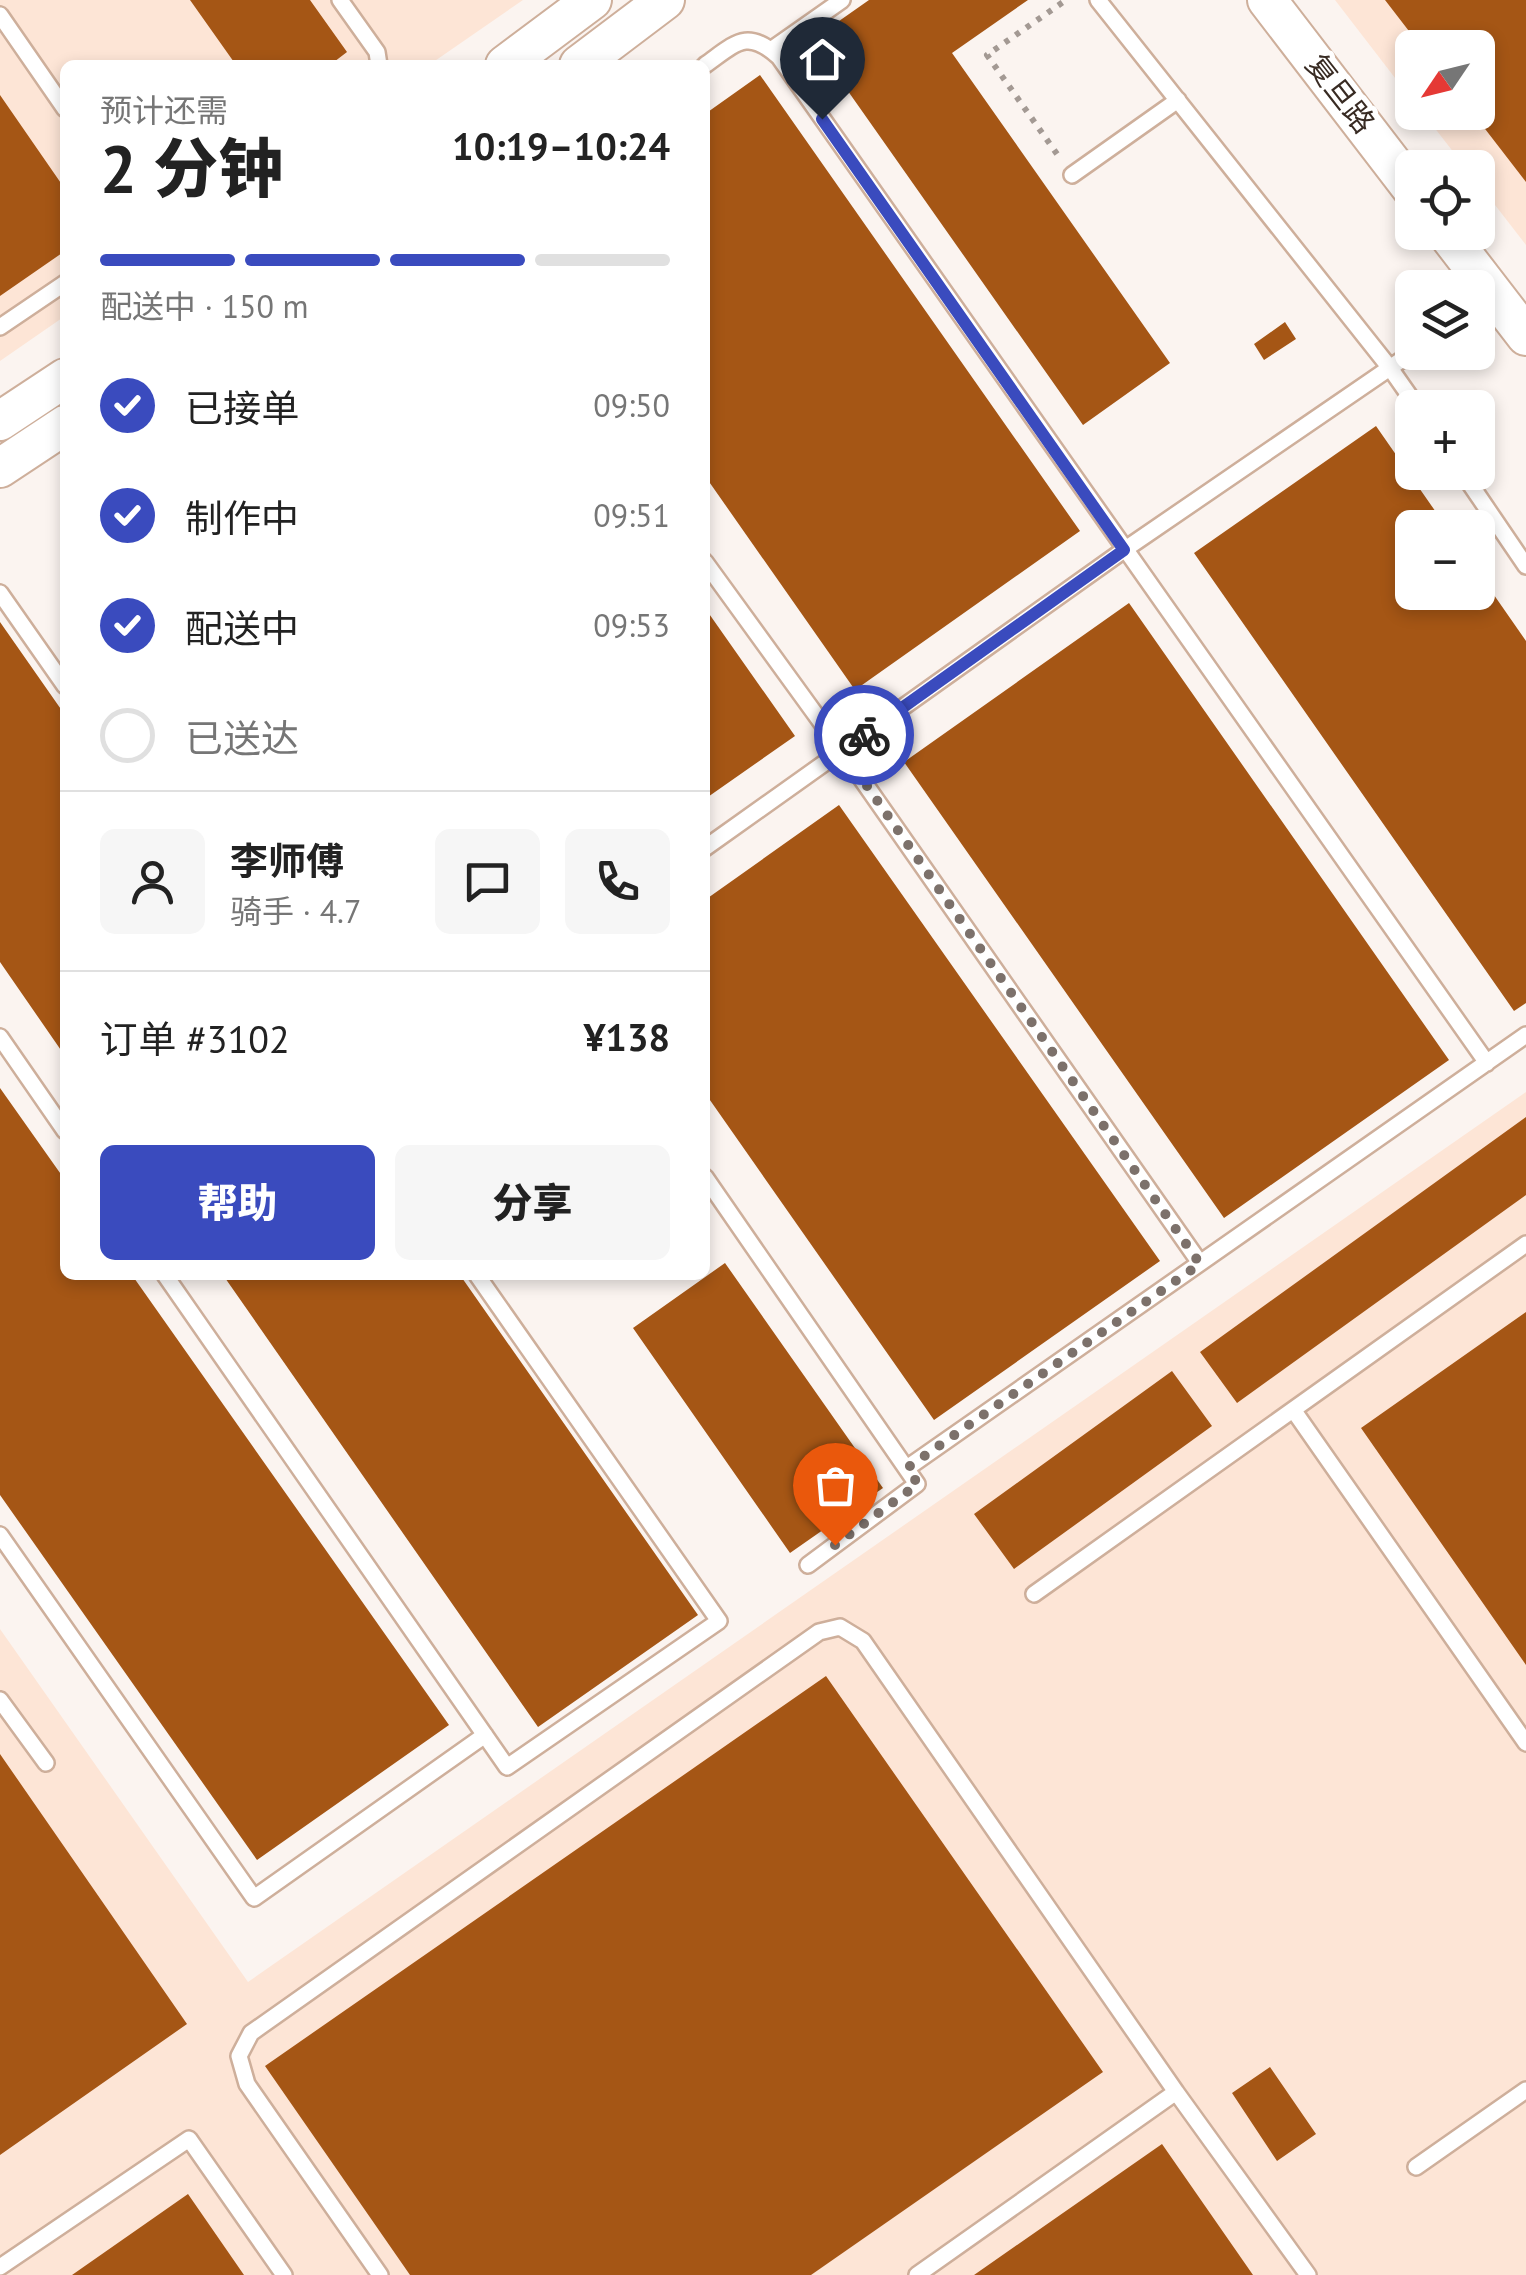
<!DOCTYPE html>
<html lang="zh">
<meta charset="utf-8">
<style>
:root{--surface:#fff;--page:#f6f6f6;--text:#222;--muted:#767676;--line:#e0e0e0;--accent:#3a4bbe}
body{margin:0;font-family:"PT Sans","Noto Sans SC",sans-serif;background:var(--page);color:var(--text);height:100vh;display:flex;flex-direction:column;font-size:38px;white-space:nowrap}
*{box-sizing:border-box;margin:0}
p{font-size:32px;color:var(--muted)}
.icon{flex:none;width:55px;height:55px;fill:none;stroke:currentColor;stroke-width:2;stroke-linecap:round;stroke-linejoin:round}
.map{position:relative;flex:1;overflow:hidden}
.drawer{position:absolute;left:60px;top:60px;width:650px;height:1220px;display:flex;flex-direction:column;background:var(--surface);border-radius:15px;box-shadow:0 5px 15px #0003}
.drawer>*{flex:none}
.needle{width:65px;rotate:235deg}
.controls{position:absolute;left:1395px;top:30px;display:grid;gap:20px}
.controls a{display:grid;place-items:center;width:100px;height:100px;border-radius:15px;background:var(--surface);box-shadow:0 5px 15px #0003;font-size:50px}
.pin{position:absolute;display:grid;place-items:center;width:85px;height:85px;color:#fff;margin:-102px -42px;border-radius:50% 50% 50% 0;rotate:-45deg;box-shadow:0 0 10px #0007}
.pin .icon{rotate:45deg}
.courier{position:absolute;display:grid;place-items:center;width:100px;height:100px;margin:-50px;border:8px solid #3a4bbe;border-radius:50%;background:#fff;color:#222;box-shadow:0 2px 12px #0007}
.overview em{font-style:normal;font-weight:800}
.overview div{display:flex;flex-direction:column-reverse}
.overview{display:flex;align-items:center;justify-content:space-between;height:170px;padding:0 40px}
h1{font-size:65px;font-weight:800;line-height:75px}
.bar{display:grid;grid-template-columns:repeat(4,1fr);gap:15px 10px;align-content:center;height:120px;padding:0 40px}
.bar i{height:12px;border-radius:8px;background:var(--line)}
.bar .selected{background:var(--accent)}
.bar p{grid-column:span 4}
.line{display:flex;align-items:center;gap:25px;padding:0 40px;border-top:2px solid var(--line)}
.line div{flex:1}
.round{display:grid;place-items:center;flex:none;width:105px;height:105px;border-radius:15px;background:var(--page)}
ol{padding:0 40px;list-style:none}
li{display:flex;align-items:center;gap:30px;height:110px}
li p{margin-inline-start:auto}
li .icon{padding:10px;border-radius:50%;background:var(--accent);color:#fff;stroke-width:4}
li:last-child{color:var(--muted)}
li i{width:55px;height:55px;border:5px solid var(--line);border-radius:50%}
.primary-button{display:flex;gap:20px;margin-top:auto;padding:20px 40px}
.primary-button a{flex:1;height:115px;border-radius:15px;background:var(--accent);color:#fff;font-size:40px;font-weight:800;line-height:115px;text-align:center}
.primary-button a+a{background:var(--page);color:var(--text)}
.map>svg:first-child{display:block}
.built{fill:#fde5d6}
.building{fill:#a55615}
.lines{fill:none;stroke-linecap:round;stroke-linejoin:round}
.service-casing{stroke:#ceaf9b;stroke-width:20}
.tertiary-casing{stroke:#ceaf9b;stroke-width:42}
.path{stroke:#a39993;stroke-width:6;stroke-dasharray:5 8;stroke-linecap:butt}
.service{stroke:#fff;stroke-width:15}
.tertiary{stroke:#fff;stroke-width:38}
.done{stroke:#7c716b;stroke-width:10;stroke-dasharray:0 18}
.route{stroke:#3a4bbe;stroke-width:12}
.labels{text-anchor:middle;stroke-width:10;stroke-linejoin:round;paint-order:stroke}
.street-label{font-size:30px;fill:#382b23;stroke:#fff}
</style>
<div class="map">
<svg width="1526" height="2275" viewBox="0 0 1526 2275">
<rect width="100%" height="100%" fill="#fbf4f0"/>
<!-- built -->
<path class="built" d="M0,0H523L429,65H65V316L0,361Z
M1335,0H1526V245L1478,183V168L1465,167L1423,113L1478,112V48H1412V100Z
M1526,1092V2275H0V1629L248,1982Z"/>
<!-- building -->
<path class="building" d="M190,0H310L347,52L330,65H236Z
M869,0H1028L952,53L1170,363L1083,425L812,40Z
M1385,0H1526V182L1472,112H1478V48H1422Z
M760,75L1080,531L855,690L705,476V114Z
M0,95L65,189V251L0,296Z
M1285,322L1296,339L1264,360L1254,344Z
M1376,426L1447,528H1412V592H1478V572L1526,641V1003L1514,1011L1194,553Z
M1129,603L1449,1060L1224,1218L904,762Z
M705,608L795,736L705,799Z
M0,622L65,715V1056L0,962Z
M839,805L1160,1261L934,1420L705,1093V900Z
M0,1088L65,1180V1275H132L449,1725L257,1860L0,1495Z
M1526,1117V1195L1237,1403L1200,1352Z
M725,1263L883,1488L790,1553L633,1328Z
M223,1275H460L698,1615L538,1727Z
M1526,1312V1665L1361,1428Z
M1172,1371L1212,1426L1014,1569L974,1514Z
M826,1676L1103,2072L811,2275H410L265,2066Z
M0,1754L187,2024L0,2155Z
M1270,2067L1316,2134L1277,2161L1232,2093Z
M1162,2144L1253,2275H974Z
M188,2194L244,2275H72Z"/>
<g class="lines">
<!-- service casing -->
<g class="service-casing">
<path id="service" d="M340,0L377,52L379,65
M1098,0L1390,368L1418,408
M0,15L65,109
M771,50L842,0
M705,65C736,43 747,28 779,57L1487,1063
M1072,175L1178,100
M0,327L65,283
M1462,472L1526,566
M705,562L842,751L1200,1263
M0,593L65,686
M705,848L1124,550L1413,352
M0,1037L65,1131
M705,1177L917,1484L808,1565
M165,1275L507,1767L719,1621L477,1275
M1294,1411L1526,1743
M907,1468L1526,1035
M0,1535L254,1898L485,1735
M1034,1594L1526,1244
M0,1700L46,1763
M1416,2167L1526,2090
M0,2267L189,2139L284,2275
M380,2275L247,2084L239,2056L251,2033L819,1632L840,1627L863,1641L1176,2092
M917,2275L1176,2092L1308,2275"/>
</g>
<!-- tertiary casing -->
<g class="tertiary-casing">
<path id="tertiary" d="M1267,0L1412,189
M505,65L592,0
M579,65L665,0
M1446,232L1526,336
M0,421L65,378
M0,468L65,425"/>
</g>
<!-- path -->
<path class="path" d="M1057,154L987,55L1066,0"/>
<!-- service -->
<use href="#service" class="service"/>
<!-- tertiary -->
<use href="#tertiary" class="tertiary"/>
</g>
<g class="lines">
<!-- done -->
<path class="done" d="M835,1545L918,1484L907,1468L1200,1264L842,750L864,735"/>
<!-- route -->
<path class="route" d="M822,119L1124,550L864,735"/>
</g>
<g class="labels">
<!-- street labels -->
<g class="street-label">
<text transform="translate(1340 94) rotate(52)" y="10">复旦路</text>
</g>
</g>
</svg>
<div class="controls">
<a><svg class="needle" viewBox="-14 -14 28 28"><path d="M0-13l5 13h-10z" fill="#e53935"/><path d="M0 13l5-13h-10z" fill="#767676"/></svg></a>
<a><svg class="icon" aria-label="locate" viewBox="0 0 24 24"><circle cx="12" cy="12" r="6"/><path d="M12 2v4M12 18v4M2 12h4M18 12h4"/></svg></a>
<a><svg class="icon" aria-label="layers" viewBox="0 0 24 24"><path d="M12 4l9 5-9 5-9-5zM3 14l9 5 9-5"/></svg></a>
<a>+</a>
<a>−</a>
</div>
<div class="pin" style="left:835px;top:1545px;background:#ea580c"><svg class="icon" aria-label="bag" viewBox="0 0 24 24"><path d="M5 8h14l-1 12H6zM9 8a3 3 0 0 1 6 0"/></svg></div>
<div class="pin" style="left:822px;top:119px;background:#1f2937"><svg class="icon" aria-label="home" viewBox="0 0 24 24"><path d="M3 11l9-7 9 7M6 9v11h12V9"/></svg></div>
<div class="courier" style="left:864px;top:735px"><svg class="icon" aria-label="bike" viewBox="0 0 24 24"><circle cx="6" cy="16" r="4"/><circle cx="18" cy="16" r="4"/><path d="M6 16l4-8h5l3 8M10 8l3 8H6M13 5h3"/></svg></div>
<section class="drawer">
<div class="overview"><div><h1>2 分钟</h1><p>预计还需</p></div><em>10:19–10:24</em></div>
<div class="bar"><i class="selected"></i><i class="selected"></i><i class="selected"></i><i></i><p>配送中 · 150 m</p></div>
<ol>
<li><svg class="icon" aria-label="check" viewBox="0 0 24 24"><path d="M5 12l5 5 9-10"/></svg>已接单<p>09:50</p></li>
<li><svg class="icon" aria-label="check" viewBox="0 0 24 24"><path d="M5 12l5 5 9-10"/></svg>制作中<p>09:51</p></li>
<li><svg class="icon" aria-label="check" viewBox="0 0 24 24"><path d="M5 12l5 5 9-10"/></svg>配送中<p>09:53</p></li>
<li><i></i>已送达</li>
</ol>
<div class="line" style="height:180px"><a class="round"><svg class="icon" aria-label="person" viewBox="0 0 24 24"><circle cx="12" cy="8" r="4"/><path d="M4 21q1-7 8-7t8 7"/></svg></a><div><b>李师傅</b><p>骑手 · 4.7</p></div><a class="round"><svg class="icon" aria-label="chat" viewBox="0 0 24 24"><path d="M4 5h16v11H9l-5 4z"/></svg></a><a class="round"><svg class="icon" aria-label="phone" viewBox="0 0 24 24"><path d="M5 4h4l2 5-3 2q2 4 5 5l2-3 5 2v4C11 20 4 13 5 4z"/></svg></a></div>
<div class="line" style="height:130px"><div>订单 #3102</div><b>¥138</b></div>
<div class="primary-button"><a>帮助</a><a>分享</a></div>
</section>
</div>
